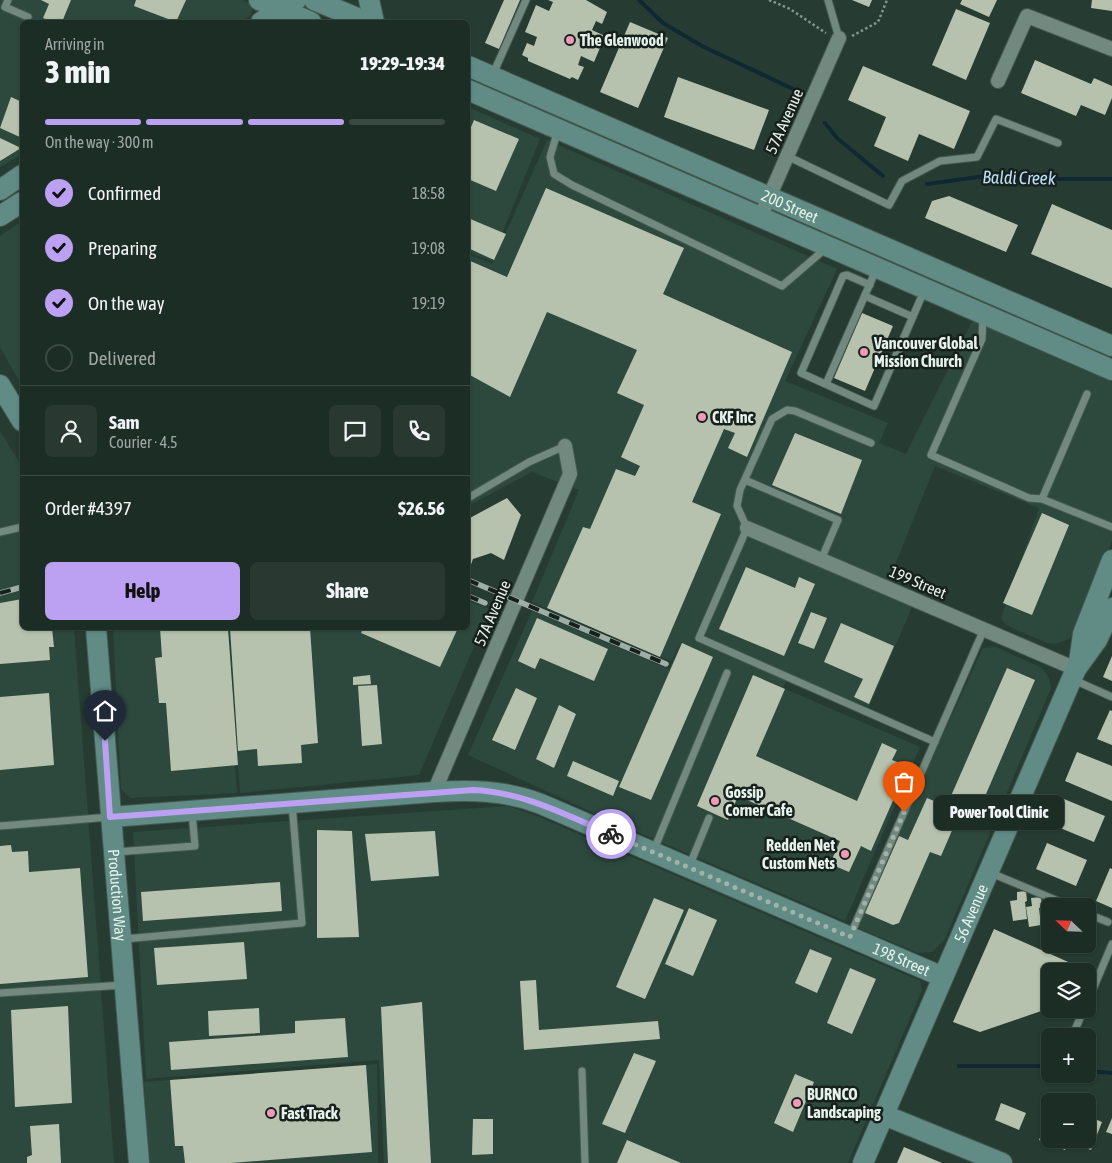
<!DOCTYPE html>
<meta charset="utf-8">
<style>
:root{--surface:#1c2d26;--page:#293932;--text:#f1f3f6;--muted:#a0a8a7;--line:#3a4943;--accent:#bca0f2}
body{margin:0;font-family:"Asap Condensed",sans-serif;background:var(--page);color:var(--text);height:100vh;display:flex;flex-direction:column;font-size:19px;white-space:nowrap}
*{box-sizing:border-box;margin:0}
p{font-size:16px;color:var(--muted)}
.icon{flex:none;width:28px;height:28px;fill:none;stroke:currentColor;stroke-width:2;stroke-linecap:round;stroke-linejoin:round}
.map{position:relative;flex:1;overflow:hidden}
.drawer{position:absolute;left:20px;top:20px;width:450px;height:610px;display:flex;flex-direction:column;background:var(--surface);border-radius:8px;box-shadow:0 1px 4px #0004,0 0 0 1px var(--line)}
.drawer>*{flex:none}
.needle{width:32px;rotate:293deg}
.buttons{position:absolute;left:1041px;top:898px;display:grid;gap:10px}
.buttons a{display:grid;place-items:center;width:55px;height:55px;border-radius:8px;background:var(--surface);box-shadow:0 1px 4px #0004,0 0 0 1px var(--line);font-size:25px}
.pin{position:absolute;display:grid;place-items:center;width:42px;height:42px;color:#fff;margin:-51px -21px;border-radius:50% 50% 50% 0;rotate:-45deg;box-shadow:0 0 5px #0007}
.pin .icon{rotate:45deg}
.courier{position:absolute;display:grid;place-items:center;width:50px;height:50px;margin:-25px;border:4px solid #bca0f2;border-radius:50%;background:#fff;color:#222;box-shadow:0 1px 6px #0007}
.bubble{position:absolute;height:35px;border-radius:8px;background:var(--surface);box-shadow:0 1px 4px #0004,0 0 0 1px var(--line);font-size:16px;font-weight:800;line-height:35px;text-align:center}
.summary em{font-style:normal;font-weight:800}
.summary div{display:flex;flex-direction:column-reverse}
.summary{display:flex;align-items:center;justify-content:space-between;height:85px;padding:0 25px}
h1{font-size:32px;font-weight:800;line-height:38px}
.bar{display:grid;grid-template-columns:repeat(4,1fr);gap:8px 5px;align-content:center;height:60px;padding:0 25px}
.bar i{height:6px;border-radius:4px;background:var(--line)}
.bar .active{background:var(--accent)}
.bar p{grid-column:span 4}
.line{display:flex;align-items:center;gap:12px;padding:0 25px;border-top:1px solid var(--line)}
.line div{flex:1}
.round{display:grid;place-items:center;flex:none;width:52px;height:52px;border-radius:8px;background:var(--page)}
ol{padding:0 25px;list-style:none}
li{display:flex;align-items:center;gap:15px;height:55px}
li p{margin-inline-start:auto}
li .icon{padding:5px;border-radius:50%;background:var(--accent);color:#111;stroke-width:4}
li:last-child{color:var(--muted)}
li i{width:28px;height:28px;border:2px solid var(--line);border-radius:50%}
.action{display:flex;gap:10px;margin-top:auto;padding:10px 25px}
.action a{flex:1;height:58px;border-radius:8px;background:var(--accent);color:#111;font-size:20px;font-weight:800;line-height:58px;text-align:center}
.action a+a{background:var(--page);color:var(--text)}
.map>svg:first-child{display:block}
.built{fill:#2d493e}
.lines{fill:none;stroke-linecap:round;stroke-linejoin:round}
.stream{stroke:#0f2834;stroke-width:4}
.building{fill:#b6c2ad}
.lane-casing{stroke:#465951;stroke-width:9}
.street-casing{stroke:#465951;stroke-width:16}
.secondary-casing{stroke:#465951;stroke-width:22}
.path{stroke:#84958d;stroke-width:2.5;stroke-dasharray:2.5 2.5;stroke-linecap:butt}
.lane{stroke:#71897e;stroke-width:7}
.street{stroke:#71897e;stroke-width:14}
.secondary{stroke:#608c85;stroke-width:20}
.rail-casing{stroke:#9fafa8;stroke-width:5.5}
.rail{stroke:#17201c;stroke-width:4;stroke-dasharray:11;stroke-linecap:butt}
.done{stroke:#a2b2ab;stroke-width:5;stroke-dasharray:0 9}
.route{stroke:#bca0f2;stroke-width:6}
.poi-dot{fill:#f09ab6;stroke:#17201c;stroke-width:2}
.labels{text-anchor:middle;stroke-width:5;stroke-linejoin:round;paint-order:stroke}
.poi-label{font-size:16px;font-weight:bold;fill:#e5f2ec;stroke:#17201c;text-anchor:start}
.street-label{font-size:16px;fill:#e5f2ec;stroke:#17201c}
.water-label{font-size:18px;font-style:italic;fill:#bae1f7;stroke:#17201c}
</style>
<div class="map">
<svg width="1112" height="1163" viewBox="0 0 1112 1163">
<rect width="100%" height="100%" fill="#263c32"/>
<!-- built -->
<path class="built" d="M0,0H242L249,3L252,10L251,15L242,22H22V154L0,167Z
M468,107L540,139L491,261L468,252Z
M547,140L837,269L785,381L888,423L879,443L906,454L974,318L1112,379V541L1076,630L1069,639L1055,644L1047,643L1006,625L1001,618L1039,508L935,466L886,587L915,600L869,707L789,674L728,818L785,689L920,747L845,921L605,818L468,755L532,611L669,669L685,634L671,661L532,602L579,490L532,472L468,506V254L492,264Z
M22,221V386L0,347V236Z
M0,431L22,467V628H74L114,1163H0Z
M468,601L490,609L419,775L240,793L229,628H468Z
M113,628H226L237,793L130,798L121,789Z
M996,647L1042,668L1049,678L1051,688L945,939L932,952L918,953L858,928L918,789L983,648Z
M508,806L539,817L920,981L922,990L848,1163H384L379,1060L146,1079L133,832Z
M377,1064L378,1163H149L144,1082Z"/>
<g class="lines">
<!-- stream -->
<path class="stream" d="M639,0L663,23L702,46L793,89
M825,123L837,138L883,176
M927,184L993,175L1037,179H1112
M959,1066H1050
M1088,1071L1112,1073"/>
</g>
<!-- building -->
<path class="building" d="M41,0H71L62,22H53L43,18L49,4Z
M136,0H186L176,22L134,6Z
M504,0H520L499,49L485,43Z
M548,0H586L607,12L602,24L596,21L592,30L605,36L594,62L581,56L578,65L584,67L578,80L572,77L570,79L528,61V58L522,55L527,43L534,46L537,37L525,32L536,5L549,11L553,2Z
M852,0H872L869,7Z
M962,0H997L989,17L960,4Z
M1092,0H1112V11L1091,8Z
M956,9L990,23L966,80L932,65Z
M630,22L668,38L638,108L600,92Z
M1035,60L1091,84L1094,78L1112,86V98L1105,115L1081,105L1076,116L1021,93Z
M863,66L970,111L954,149L919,134L908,161L874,146L886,117L848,100Z
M678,77L769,110L754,150L664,117Z
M11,97L22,102V138L0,128Z
M474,120L519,139L496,191L468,179V134Z
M0,138L21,148L0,161Z
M546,188L684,248L663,294L792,352L747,457L728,448L735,433L724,429L692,502L721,514L660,657L547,608L583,527L590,529L616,469L635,476L640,466L621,457L644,405L617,393L637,350L547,312L510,397L468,374V260L507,277Z
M949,196L1018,225L1006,252L925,218L932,201Z
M1052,204L1112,230V288L1031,254Z
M468,218L506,234L494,260L468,248Z
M862,313L893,326L865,391L834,378Z
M795,433L862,460L841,514L772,485Z
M507,498L521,515L504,560L491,553L473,559L468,573V519Z
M1042,513L1069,525L1032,615L1003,603Z
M746,567L795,588L799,577L815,584L784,656L719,629Z
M22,599V628H52L54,647H49L50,660L0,664V603Z
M811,612L827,618L814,649L798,643Z
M537,618L608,649L594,681L540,658L535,669L518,661Z
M841,623L894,646L869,704L854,697L863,679L824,662Z
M160,628H228L238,765L171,771L166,703H159L155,658L162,657Z
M230,628H310L318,743L301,745L302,763L258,766L257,749L238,751Z
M363,628H458L440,667L361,633Z
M682,643L713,657L651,800L619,787Z
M1112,656V681L1103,677Z
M1007,668L1035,680L980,808L951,796Z
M370,675L371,684L353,685V677Z
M753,675L785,689L756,756L857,801L882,743L897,750L892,760L908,766L871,851L861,846L849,872L830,864L840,841L738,796L728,820L697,806Z
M377,685L382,744L362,746L358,686Z
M516,688L537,698L515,750L492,740Z
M49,693L54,765L0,770V697Z
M559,705L576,714L554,768L536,759Z
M1110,710L1112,711V745L1097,739Z
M1077,752L1112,766V801L1065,781Z
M573,761L619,781L613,796L567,776Z
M927,798L960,812L941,856L930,852L899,923L893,925L865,913L899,836L908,840Z
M1064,799L1105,816L1094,842L1053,825Z
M317,830L352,831L359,937L317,938Z
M435,831L439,876L371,881L365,834Z
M1047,843L1087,860L1076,886L1036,869Z
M11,845L12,852L28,851L29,872L80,868L88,977L0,984V846Z
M1110,868L1112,869V908L1096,901Z
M280,882L282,911L143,921L141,892Z
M1026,891L1027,901L1025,902L1027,919L1013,921L1010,901L1017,900V892Z
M1041,897L1042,907L1039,908L1041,925L1029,927L1026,907L1032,906L1031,898Z
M654,898L684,910L645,999L616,987Z
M1056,904V906H1050V933H1043L1041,913L1047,912L1046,905Z
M689,908L717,920L693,976L665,964Z
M994,929L1075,965L1072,971H1050V1008L980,1032L953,1022Z
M1088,932L1090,945L1076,947L1075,944H1088Z
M244,942L247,979L157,985L154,948Z
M810,949L832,958L817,993L795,983Z
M850,968L876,979L852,1034L827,1023Z
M536,980L539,1030L658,1021L660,1039L524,1050L520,981Z
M422,1002L431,1163H388L381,1007Z
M68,1006L72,1103L15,1107L11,1010Z
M259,1008L260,1033L209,1036L208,1011Z
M345,1018L348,1057L171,1070L169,1042L295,1033V1021Z
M634,1053L656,1061L625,1133L602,1124Z
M366,1065L372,1152L231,1163H185L183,1146H175L170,1080Z
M795,1074L814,1082L793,1132L774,1123Z
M1001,1103L1026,1113L1019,1130L995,1120Z
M1050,1112V1139H1070L1065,1150L1039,1140Z
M1088,1116L1102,1122L1091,1150L1075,1144L1077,1139H1088Z
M1112,1118V1134L1106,1132Z
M473,1119H493V1154L472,1155Z
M59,1124L61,1163H27V1157L32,1155L30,1126Z
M627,1140L681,1163H617Z
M904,1147L942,1163H897Z"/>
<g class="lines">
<!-- lane casing -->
<g class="lane-casing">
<path id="lane" d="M8,0L5,7L28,17
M828,0L839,38
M493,74L526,0
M558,130L550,157L554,174L572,185L782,286L825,249
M787,156L889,205L902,181L940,161L977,157L996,119L1058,143
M870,285L847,275L843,276L801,373L874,406L924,291
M865,296L913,317
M983,316L982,339L931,455L1029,498L1042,499L1112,527
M826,384L876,270
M871,443L795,411L787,410L772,419L740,490L737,506L747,528L699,638L935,742
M745,480L838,520L821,560
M468,498L529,462L565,446
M1042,499L1087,394
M0,532L22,527
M1074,680L1112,697
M0,826L110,817
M116,852L195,846L192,813
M653,852L727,673
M689,867L709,818
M991,873L1070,906
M1088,914L1108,922
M850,936L984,629
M124,939L302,923L292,804
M0,993L124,985
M1088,1001L1112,944
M1074,1032L1084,1009
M582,1071L585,1163"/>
</g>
<!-- street casing -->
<g class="street-casing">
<path id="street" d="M998,81L1027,16L1112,49
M760,218L839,38
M747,528L1076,669
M434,792L570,474L565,446"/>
</g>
<!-- secondary casing -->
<g class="secondary-casing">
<g id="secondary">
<path d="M259,0L311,22"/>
<path d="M314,0L367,22"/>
<path d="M369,0L374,22"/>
<path d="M261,22L296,0"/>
<path id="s1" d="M468,66L1112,346"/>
<path d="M468,90L1112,370"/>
<path d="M0,190L22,175"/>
<path d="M0,216L22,202"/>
<path d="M0,385L22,421"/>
<path id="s2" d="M96,628L139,1163"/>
<path d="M1079,662L1083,634L1112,560"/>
<path id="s3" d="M111,817L434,792C472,790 505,790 541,804L943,977"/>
<path d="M884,1115L1002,1163"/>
<path id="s4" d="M863,1163L1076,669L1097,640L1112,608"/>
</g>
</g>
<!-- path -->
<path class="path" d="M769,0L790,9L826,33
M852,36L878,22L887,0"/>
<!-- lane -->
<use href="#lane" class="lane"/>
<!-- street -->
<use href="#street" class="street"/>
<!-- secondary -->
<use href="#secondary" class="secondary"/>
<!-- rail casing -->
<g class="rail-casing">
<path id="rail" d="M468,580L666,664
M0,593L22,587
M468,596L485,603"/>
</g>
<!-- rail -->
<use href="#rail" class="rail"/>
</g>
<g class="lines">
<!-- done -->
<path class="done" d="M611,834L850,937L904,812"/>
<!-- route -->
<path class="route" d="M105,741L110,817L473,790C523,792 566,815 611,834"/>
</g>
<!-- markers -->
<g class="poi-dot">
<circle cx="570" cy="40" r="5"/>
<circle cx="864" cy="352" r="5"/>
<circle cx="702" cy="417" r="5"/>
<circle cx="715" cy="801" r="5"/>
<circle cx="845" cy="854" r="5"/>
<circle cx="797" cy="1103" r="5"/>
<circle cx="271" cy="1113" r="5"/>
</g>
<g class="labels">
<!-- poi labels -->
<g class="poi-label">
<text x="580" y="46">The Glenwood</text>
<text x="874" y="349">Vancouver Global<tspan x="874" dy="18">Mission Church</tspan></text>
<text x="712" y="423">CKF Inc</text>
<text x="725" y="798">Gossip<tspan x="725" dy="18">Corner Cafe</tspan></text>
<text x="835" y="851" text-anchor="end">Redden Net<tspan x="835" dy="18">Custom Nets</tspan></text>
<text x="807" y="1100">BURNCO<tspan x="807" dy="18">Landscaping</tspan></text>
<text x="281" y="1119">Fast Track</text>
</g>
<!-- street labels -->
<g class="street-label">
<text transform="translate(784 121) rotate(-66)" y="6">57A Avenue</text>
<text dy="6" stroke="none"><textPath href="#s1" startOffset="351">200 Street</textPath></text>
<text transform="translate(918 582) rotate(23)" y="6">199 Street</text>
<text transform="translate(492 613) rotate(-67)" y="6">57A Avenue</text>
<text dy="6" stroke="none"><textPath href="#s2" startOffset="268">Production Way</textPath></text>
<text dy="6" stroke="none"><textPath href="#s4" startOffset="272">56 Avenue</textPath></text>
<text dy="6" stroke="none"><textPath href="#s3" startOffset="825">198 Street</textPath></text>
</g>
<!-- water labels -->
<g class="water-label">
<text transform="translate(1019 178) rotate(1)" y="6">Baldi Creek</text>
</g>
</g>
</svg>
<div class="buttons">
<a><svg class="needle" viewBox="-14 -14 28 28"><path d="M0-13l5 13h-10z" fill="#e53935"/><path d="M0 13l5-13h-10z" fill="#a0a8a7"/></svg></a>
<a><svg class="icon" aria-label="layers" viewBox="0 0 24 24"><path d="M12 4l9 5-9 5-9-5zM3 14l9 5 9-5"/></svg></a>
<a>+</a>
<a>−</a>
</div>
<div class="pin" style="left:904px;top:812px;background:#ea580c"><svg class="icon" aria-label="bag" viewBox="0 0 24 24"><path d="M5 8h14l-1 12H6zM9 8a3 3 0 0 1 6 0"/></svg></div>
<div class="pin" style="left:105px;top:741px;background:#1f2937"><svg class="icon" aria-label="home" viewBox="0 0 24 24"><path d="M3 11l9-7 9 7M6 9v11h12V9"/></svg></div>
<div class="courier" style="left:611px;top:834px"><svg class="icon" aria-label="bike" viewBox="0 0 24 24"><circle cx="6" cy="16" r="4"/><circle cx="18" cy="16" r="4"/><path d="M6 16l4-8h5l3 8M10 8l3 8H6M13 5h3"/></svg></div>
<div class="bubble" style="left:934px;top:795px;width:130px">Power Tool Clinic</div>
<section class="drawer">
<div class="summary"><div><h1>3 min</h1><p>Arriving in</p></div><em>19:29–19:34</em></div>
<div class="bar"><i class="active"></i><i class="active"></i><i class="active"></i><i></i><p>On the way · 300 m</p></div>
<ol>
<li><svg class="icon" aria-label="check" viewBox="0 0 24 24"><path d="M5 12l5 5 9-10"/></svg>Confirmed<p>18:58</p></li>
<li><svg class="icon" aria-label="check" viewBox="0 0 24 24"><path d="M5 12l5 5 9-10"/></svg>Preparing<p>19:08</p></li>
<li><svg class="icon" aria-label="check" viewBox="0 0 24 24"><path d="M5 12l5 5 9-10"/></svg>On the way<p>19:19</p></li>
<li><i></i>Delivered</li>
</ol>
<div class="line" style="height:90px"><a class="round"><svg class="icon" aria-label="person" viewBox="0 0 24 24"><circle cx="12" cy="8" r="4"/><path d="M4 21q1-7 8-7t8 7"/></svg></a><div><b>Sam</b><p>Courier · 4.5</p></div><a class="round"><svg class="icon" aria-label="chat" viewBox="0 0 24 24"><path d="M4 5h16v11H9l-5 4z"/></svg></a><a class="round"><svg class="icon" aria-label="phone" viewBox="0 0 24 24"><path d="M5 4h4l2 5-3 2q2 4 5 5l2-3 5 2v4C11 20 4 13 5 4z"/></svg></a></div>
<div class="line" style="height:65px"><div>Order #4397</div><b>$26.56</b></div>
<div class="action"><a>Help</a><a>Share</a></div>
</section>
</div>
